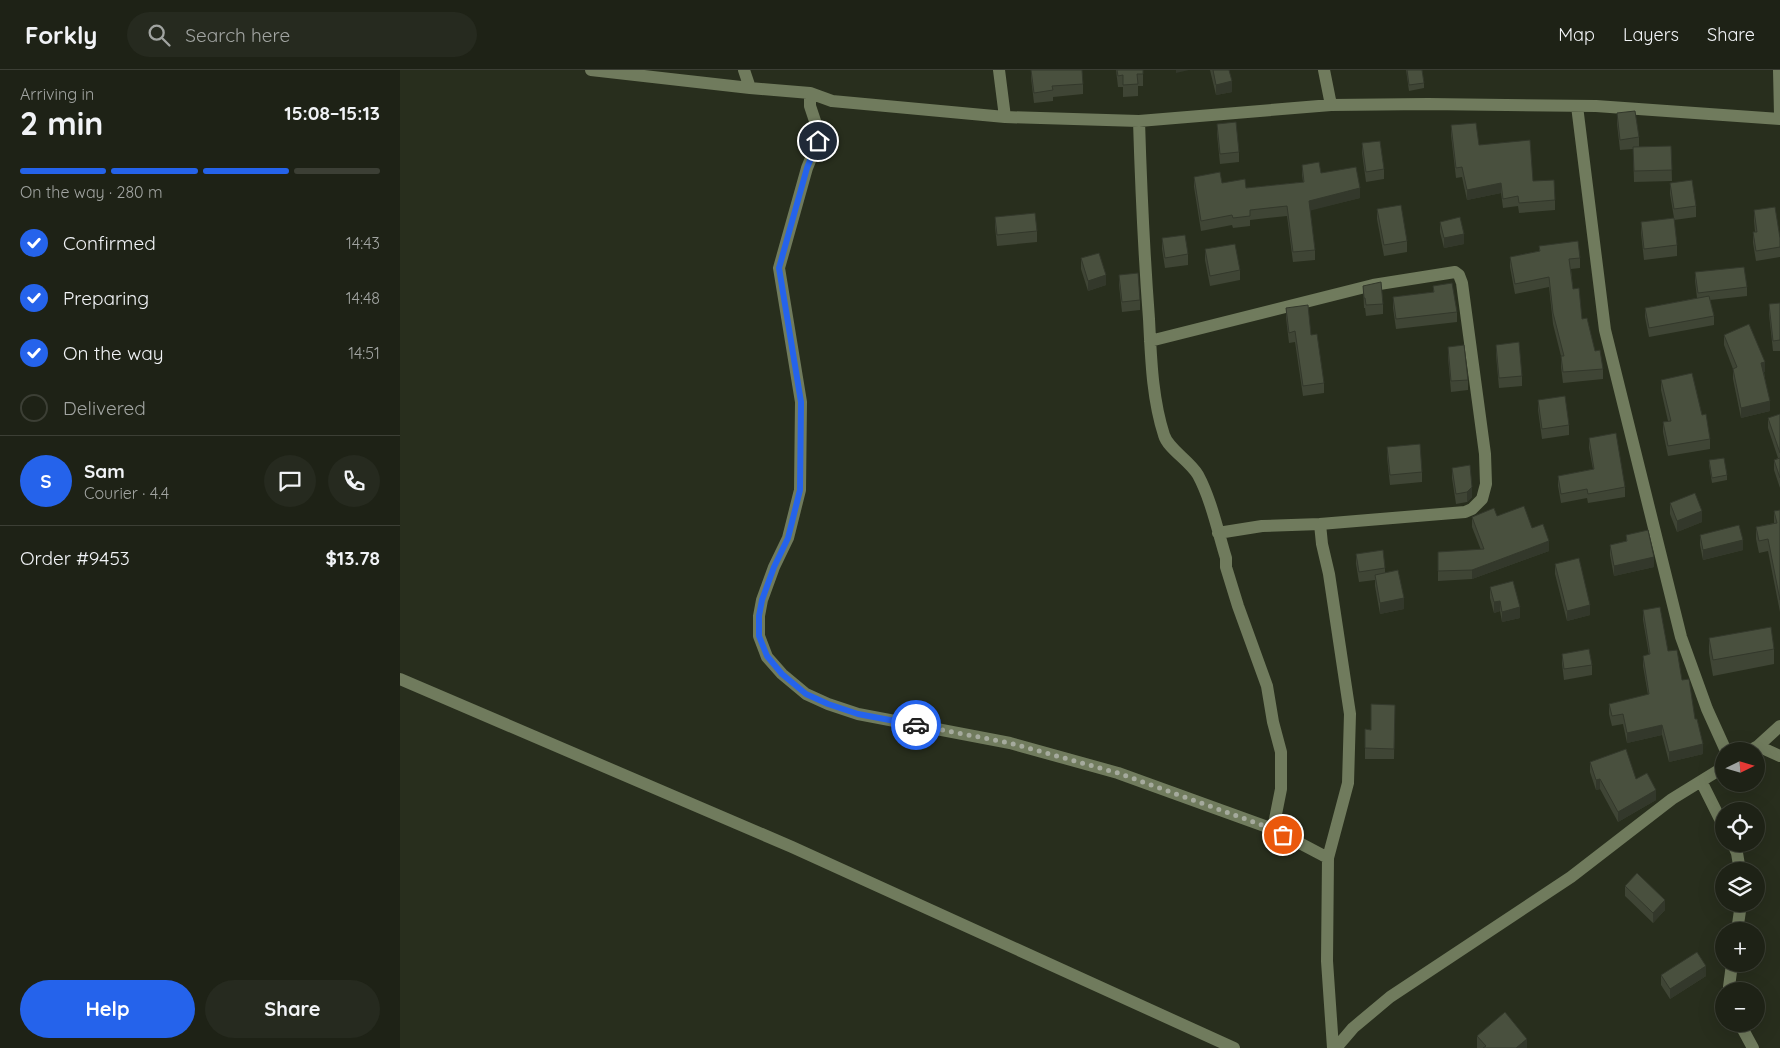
<!DOCTYPE html>
<meta charset="utf-8">
<style>
:root{--surface:#1e2216;--page:#262a1f;--text:#f1f3f6;--muted:#a1a4a1;--line:#3c3f35;--accent:#2563eb}
body{margin:0;font-family:Quicksand,sans-serif;background:var(--page);color:var(--text);height:100vh;display:flex;flex-direction:column;font-size:19px;white-space:nowrap}
*{box-sizing:border-box;margin:0}
p{font-size:16px;color:var(--muted)}
.icon{flex:none;width:28px;height:28px;fill:none;stroke:currentColor;stroke-width:2;stroke-linecap:round;stroke-linejoin:round}
.map{position:relative;flex:1;overflow:hidden}
.side{display:flex;flex-direction:column;background:var(--surface);width:400px}
.side>*{flex:none}
.needle{width:32px;rotate:85deg}
.tools{position:absolute;left:1315px;top:672px;display:grid;gap:10px}
.tools a{display:grid;place-items:center;width:50px;height:50px;border-radius:50%;background:var(--surface);box-shadow:0 5px 20px #0002,0 0 0 1px var(--line);font-size:25px}
.pin{position:absolute;display:grid;place-items:center;width:42px;height:42px;color:#fff;margin:-21px;border:2px solid #fff;border-radius:50%;box-shadow:0 1px 5px #0007}
.courier{position:absolute;display:grid;place-items:center;width:50px;height:50px;margin:-25px;border:4px solid #2563eb;border-radius:50%;background:#fff;color:#222;box-shadow:0 1px 6px #0007}
.headline em{font-style:normal;font-weight:700}
.headline div{display:flex;flex-direction:column-reverse}
.headline{display:flex;align-items:center;justify-content:space-between;height:85px;padding:0 20px}
h1{font-size:32px;font-weight:700;line-height:38px}
.bar{display:grid;grid-template-columns:repeat(4,1fr);gap:8px 5px;align-content:center;height:60px;padding:0 20px}
.bar i{height:6px;border-radius:4px;background:var(--line)}
.bar .active{background:var(--accent)}
.bar p{grid-column:span 4}
.line{display:flex;align-items:center;gap:12px;padding:0 20px;border-top:1px solid var(--line)}
.line div{flex:1}
.round{display:grid;place-items:center;flex:none;width:52px;height:52px;border-radius:26px;background:var(--page)}
ol{padding:0 20px;list-style:none}
li{display:flex;align-items:center;gap:15px;height:55px}
li p{margin-inline-start:auto}
li .icon{padding:5px;border-radius:50%;background:var(--accent);color:#fff;stroke-width:4}
li:last-child{color:var(--muted)}
li i{width:28px;height:28px;border:2px solid var(--line);border-radius:50%}
.action{display:flex;gap:10px;margin-top:auto;padding:10px 20px}
.action a{flex:1;height:58px;border-radius:30px;background:var(--accent);color:#fff;font-size:20px;font-weight:700;line-height:58px;text-align:center}
.action a+a{background:var(--page);color:var(--text)}
header{display:flex;align-items:center;gap:30px;box-sizing:border-box;height:70px;padding:0 25px;background:var(--surface);border-bottom:1px solid var(--line)}
header strong{font-size:24px}
nav{display:flex;gap:28px;margin-inline-start:auto;font-size:18px}
.search{width:350px;height:45px;background:var(--page);display:flex;align-items:center;gap:12px;box-sizing:border-box;padding:0 18px;border-radius:28px;color:var(--muted);font-size:19px}
main{display:flex;flex:1;min-height:0}
.map>svg:first-child{display:block}
.lines{fill:none;stroke-linecap:round;stroke-linejoin:round}
.minor{stroke:#707b5d;stroke-width:12}
.wall{fill:#3f4535}
.shaded-wall{fill:#33382b}
.building{fill:#49503e;stroke:#33382b}
.done{stroke:#a5aa9d;stroke-width:5;stroke-dasharray:0 9}
.route{stroke:#2563eb;stroke-width:6}
</style>
<header>
<strong>Forkly</strong>
<div class="search"><svg class="icon" aria-label="search" viewBox="0 0 24 24"><circle cx="10" cy="10" r="6"/><path d="M15 15l6 6"/></svg>Search here</div>
<nav><a>Map</a><a>Layers</a><a>Share</a></nav>
</header>
<main>
<section class="side">
<div class="headline"><div><h1>2 min</h1><p>Arriving in</p></div><em>15:08–15:13</em></div>
<div class="bar"><i class="active"></i><i class="active"></i><i class="active"></i><i></i><p>On the way · 280 m</p></div>
<ol>
<li><svg class="icon" aria-label="check" viewBox="0 0 24 24"><path d="M5 12l5 5 9-10"/></svg>Confirmed<p>14:43</p></li>
<li><svg class="icon" aria-label="check" viewBox="0 0 24 24"><path d="M5 12l5 5 9-10"/></svg>Preparing<p>14:48</p></li>
<li><svg class="icon" aria-label="check" viewBox="0 0 24 24"><path d="M5 12l5 5 9-10"/></svg>On the way<p>14:51</p></li>
<li><i></i>Delivered</li>
</ol>
<div class="line" style="height:90px"><b class="round" style="background:var(--accent);color:#fff">S</b><div><b>Sam</b><p>Courier · 4.4</p></div><a class="round"><svg class="icon" aria-label="chat" viewBox="0 0 24 24"><path d="M4 5h16v11H9l-5 4z"/></svg></a><a class="round"><svg class="icon" aria-label="phone" viewBox="0 0 24 24"><path d="M5 4h4l2 5-3 2q2 4 5 5l2-3 5 2v4C11 20 4 13 5 4z"/></svg></a></div>
<div class="line" style="height:65px"><div>Order #9453</div><b>$13.78</b></div>
<div class="action"><a>Help</a><a>Share</a></div>
</section>
<div class="map">
<svg width="1380" height="978" viewBox="0 0 1380 978">
<rect width="100%" height="100%" fill="#282e1d"/>
<g class="lines">
<!-- minor -->
<path class="minor" d="M191,0L350,18L410,23L432,31L605,47L739,51L931,35L1028,34L1196,36L1380,49
M344,0L350,18
M599,0L605,47
M924,0L931,35
M1379,0L1380,45
M410,23V36L417,57L418,71L407,98L379,198L401,332L400,420L388,468L374,497L362,530L359,546V566L367,587L382,604L406,624L428,634L458,644L610,673L718,703L873,759L928,788L927,891L933,978
M1177,36L1205,260L1281,567L1307,639L1326,681
M739,51C741,117 744,183 749,249C751,287 752,328 764,365C768,379 789,390 798,405C811,429 818,462 826,488V497L838,536L867,616L873,652L881,682V719L873,759
M750,271L973,215L1055,202L1059,205L1062,213L1085,384L1086,414L1082,429L1072,439L1065,442L920,454
M818,463L862,456L920,454L922,474L929,504L950,644L948,713L928,788
M0,609L392,777L834,978
M1358,676L1380,686
M1349,681L1358,676L1380,656
M1301,711L1324,757
M1333,774L1337,783L1340,801
M1337,861L1341,834
M1330,921L1329,917L1332,894
M1340,954L1353,978
M936,978L953,958L990,927L1171,807L1272,729L1324,697"/>
</g>
<!-- wall -->
<path class="wall" d="M631,0L683,14V24L653,27V31L634,33L631,8Z
M716,0H743V16H738V26L723,27V17H718Z
M810,0H829L832,22L816,25Z
M1006,0H1022L1024,13V18L1009,21Z
M1217,43L1239,67V77L1271,76L1272,111L1234,112L1233,79L1220,80L1217,54Z
M817,54L839,82V92L820,94L817,64Z
M1051,55L1079,75L1133,111L1155,130V140L1119,143L1118,136L1103,138L1101,123L1067,130L1062,107L1056,108L1051,65Z
M962,73L984,99V109L966,112L962,83Z
M902,95L921,103L960,128L910,140L915,180V190L893,192L887,146L850,150V156L833,158L832,155L801,161L794,117V107L846,118L903,112L902,105Z
M1270,113L1296,136V147L1274,150L1277,175V186L1244,190L1241,163V152L1274,148L1270,124Z
M977,139L1007,171V182L984,186L977,149Z
M1354,140L1380,168V187L1356,191L1353,173V162H1355L1354,151Z
M595,147L637,161V172L597,176L595,157Z
M1040,152L1064,174L1044,178L1040,162Z
M762,168L788,184V195L765,198L762,179Z
M1139,176L1180,188V198L1171,199L1173,219L1182,249L1203,299V309L1163,313L1161,297V286L1153,254L1149,217L1115,224L1110,197V187L1139,181Z
M805,179L840,200V210L810,216L805,190Z
M681,188L706,215L688,221L681,199Z
M1295,202L1347,217V226L1310,230L1314,246V255L1249,267L1245,247V238L1297,228L1295,211Z
M719,205L740,230V240L722,242L719,215Z
M963,216L983,234V244L966,246L965,238H964Z
M1033,216L1057,242V252L996,259L993,238V227L1033,222Z
M1380,233V281H1373L1369,244V234Z
M886,238L924,313V323L903,326L895,272L889,273L886,248Z
M1324,265L1365,302H1364L1370,341L1341,348L1333,309V299L1324,275Z
M1096,275L1122,306V316L1099,318L1096,285Z
M1048,277L1068,310V320L1051,322L1048,287Z
M1261,310L1302,345L1310,369V379L1268,386L1263,362V352L1268,351L1261,320Z
M1138,330L1169,355V365L1142,369L1138,340Z
M1380,344V418L1374,400V390L1378,388L1368,358V348Z
M1189,368L1225,417V427L1188,433L1187,428L1161,433L1158,416V406L1193,399L1189,378Z
M987,377L1022,402V412L990,415L987,387Z
M1309,390L1327,405V410L1312,413L1309,395Z
M1052,398L1072,427L1067,432L1056,434L1052,408Z
M1270,433L1302,452L1277,462L1270,444Z
M1380,440V542L1368,481L1359,483L1356,469V457L1374,453V441Z
M1072,447L1132,458L1149,481L1072,509L1038,511V482L1081,480L1072,457Z
M1226,465L1254,497L1214,506L1210,485V475L1226,471Z
M1300,465L1343,480L1303,490L1300,475Z
M956,484L985,498V503L1004,539L980,544L975,516V510L959,512L956,494Z
M1155,494L1190,545L1167,551L1155,504Z
M1090,517L1120,548L1102,552L1100,541L1094,543L1090,528Z
M1243,540L1268,581L1282,610L1295,649L1303,684L1269,692L1262,665L1227,673L1223,654L1212,656L1209,644V634L1248,625L1243,596V586L1249,585L1243,550Z
M1309,568L1374,579V594L1313,606L1309,583Z
M1162,584L1192,595V605L1164,610L1162,594Z
M995,635L994,689H965V659L971,660Z
M1190,692L1236,709L1256,730L1218,752L1200,719L1196,720L1190,702Z
M1225,816L1265,840L1253,853L1225,826Z
M1261,905L1306,906L1270,929L1261,915Z
M1077,966L1127,978H1077Z"/>
<!-- shaded-wall -->
<path class="shaded-wall" d="M776,0H789L776,3Z
M832,11V22L816,25V15Z
M1101,113V123L1067,130V120Z
M960,118V128L909,141V131Z
M1064,164V174L1044,178V168Z
M706,205V215L688,221V211Z
M1365,292V302L1361,303V293Z
M1370,331V341L1341,348V338Z
M1072,417V427L1067,432V422Z
M1302,441V452L1277,462V451Z
M1343,470V480L1303,490V480Z
M1149,471V481L1072,509V500Z
M1254,487V497L1214,506V496Z
M1004,528V539L980,544V533Z
M1100,531V541L1094,543V532Z
M1190,535V545L1167,551V541Z
M1120,537V548L1102,552V542Z
M1262,655V665L1227,673V663Z
M1303,674V684L1269,692V682Z
M1200,709V719L1196,720V710Z
M1256,720V730L1218,752V742Z
M1265,830V840L1253,853V843Z
M1306,896V906L1270,929V919Z
M1127,969V978H1116Z"/>
<!-- building -->
<path class="building" d="M631,0H682L683,14L652,16L653,20L634,23Z
M717,0H743V4H737L738,14L723,15V5L718,6Z
M813,0H829L832,11L816,15Z
M1007,0H1022L1024,13L1009,15Z
M1235,41L1239,67L1220,70L1217,43Z
M836,52L839,82L820,84L817,54Z
M1076,53L1079,75L1130,70L1133,111L1154,110L1155,130L1119,133L1118,126L1103,129L1101,113L1067,120L1062,97L1056,98L1051,55Z
M980,71L984,99L966,102L962,73Z
M1271,76L1272,100L1234,101L1233,77Z
M919,92L921,103L956,97L960,118L909,131L915,180L893,182L887,136L850,140V146L833,148L832,145L801,151L794,107L820,102L822,113L845,109L846,118L904,112L902,95Z
M1292,110L1296,136L1274,139L1270,113Z
M1001,135L1007,171L984,175L977,139Z
M1375,137L1380,168V177L1356,181L1353,162H1357L1354,140Z
M635,143L637,161L597,165L595,147Z
M1060,147L1064,164L1044,168L1040,152Z
M1274,148L1277,175L1244,179L1241,152Z
M785,165L788,184L765,188L762,168Z
M1178,171L1180,188L1169,189L1173,219L1179,218L1182,249L1187,248L1195,281L1200,280L1203,299L1163,302L1161,286H1164L1153,243L1149,207L1115,214L1110,187L1140,181L1139,176Z
M835,174L840,200L810,206L805,179Z
M699,183L706,205L688,211L681,188Z
M1344,197L1347,217L1298,223L1295,202Z
M738,203L740,230L722,232L719,205Z
M981,212L983,234L966,235L965,228H964L963,216Z
M1052,213L1057,242L996,249L993,227L1034,222L1033,216Z
M1309,226L1314,246L1249,258L1245,238Z
M1380,233V270L1373,271L1369,234Z
M908,235L911,265L917,264L924,313L903,316L895,261L889,263L886,238Z
M1349,254L1365,292L1361,293L1370,331L1341,338L1333,299L1337,297L1324,265Z
M1119,272L1122,306L1099,308L1096,275Z
M1064,275L1068,310L1051,311L1048,277Z
M1292,303L1302,345L1306,344L1310,369L1268,376L1263,352L1271,351L1261,310Z
M1165,326L1169,355L1142,359L1138,330Z
M1380,344V383L1368,348Z
M1216,363L1225,417L1188,424L1187,419L1161,424L1158,406L1194,399L1189,368Z
M1020,374L1022,402L990,405L987,377Z
M1324,388L1327,405L1312,408L1309,390Z
M1380,388V408L1374,390Z
M1070,395L1072,417L1067,422L1056,424L1052,398Z
M1295,423L1302,441L1277,451L1270,433Z
M1124,436L1132,458L1143,454L1149,471L1072,500L1038,501V482L1084,479L1072,447L1094,438L1097,446Z
M1380,440V530L1368,469L1359,471L1356,457L1377,453L1374,441Z
M1339,455L1343,470L1303,480L1300,465Z
M1248,460L1254,487L1214,496L1210,475L1227,471L1226,465Z
M983,480L985,498L959,502L956,484Z
M1179,488L1190,535L1167,541L1155,494Z
M998,500L1004,528L980,533L975,505Z
M1113,511L1120,537L1102,542L1100,531L1094,532L1090,517Z
M1260,537L1268,581L1277,580L1282,610L1289,609L1295,649H1297L1303,674L1269,682L1262,655L1227,663L1223,644L1212,646L1209,634L1249,624L1243,586L1250,584L1243,540Z
M1371,557L1374,579L1313,590L1309,568Z
M1189,579L1192,595L1164,599L1162,584Z
M971,634L995,635L994,679L965,678V659L971,660Z
M1226,679L1236,709L1247,703L1256,720L1218,742L1200,709L1196,710L1190,692Z
M1237,803L1265,830L1253,843L1225,816Z
M1297,882L1306,896L1270,919L1261,905Z
M1105,942L1127,969L1116,978H1083L1086,976L1077,966Z"/>
<g class="lines">
<!-- done -->
<path class="done" d="M516,655L610,673L718,703L873,759L883,765"/>
<!-- route -->
<path class="route" d="M418,71L407,98L379,198L401,332L400,420L388,468L374,497L362,530L359,546V566L367,586L382,604L406,624L428,634L458,644L516,655"/>
</g>
</svg>
<div class="tools">
<a><svg class="needle" viewBox="-14 -14 28 28"><path d="M0-13l5 13h-10z" fill="#e53935"/><path d="M0 13l5-13h-10z" fill="#a1a4a1"/></svg></a>
<a><svg class="icon" aria-label="locate" viewBox="0 0 24 24"><circle cx="12" cy="12" r="6"/><path d="M12 2v4M12 18v4M2 12h4M18 12h4"/></svg></a>
<a><svg class="icon" aria-label="layers" viewBox="0 0 24 24"><path d="M12 4l9 5-9 5-9-5zM3 14l9 5 9-5"/></svg></a>
<a>+</a>
<a>−</a>
</div>
<div class="pin" style="left:883px;top:765px;background:#ea580c"><svg class="icon" aria-label="bag" viewBox="0 0 24 24"><path d="M5 8h14l-1 12H6zM9 8a3 3 0 0 1 6 0"/></svg></div>
<div class="pin" style="left:418px;top:71px;background:#1f2937"><svg class="icon" aria-label="home" viewBox="0 0 24 24"><path d="M3 11l9-7 9 7M6 9v11h12V9"/></svg></div>
<div class="courier" style="left:516px;top:655px"><svg class="icon" aria-label="car" viewBox="0 0 24 24"><path d="M5 17H2v-5l4-1 3-4h7l3 4 3 1v5h-3M9 17h6M6 11h13"/><circle cx="7" cy="17" r="2"/><circle cx="17" cy="17" r="2"/></svg></div>
</div>
</main>
